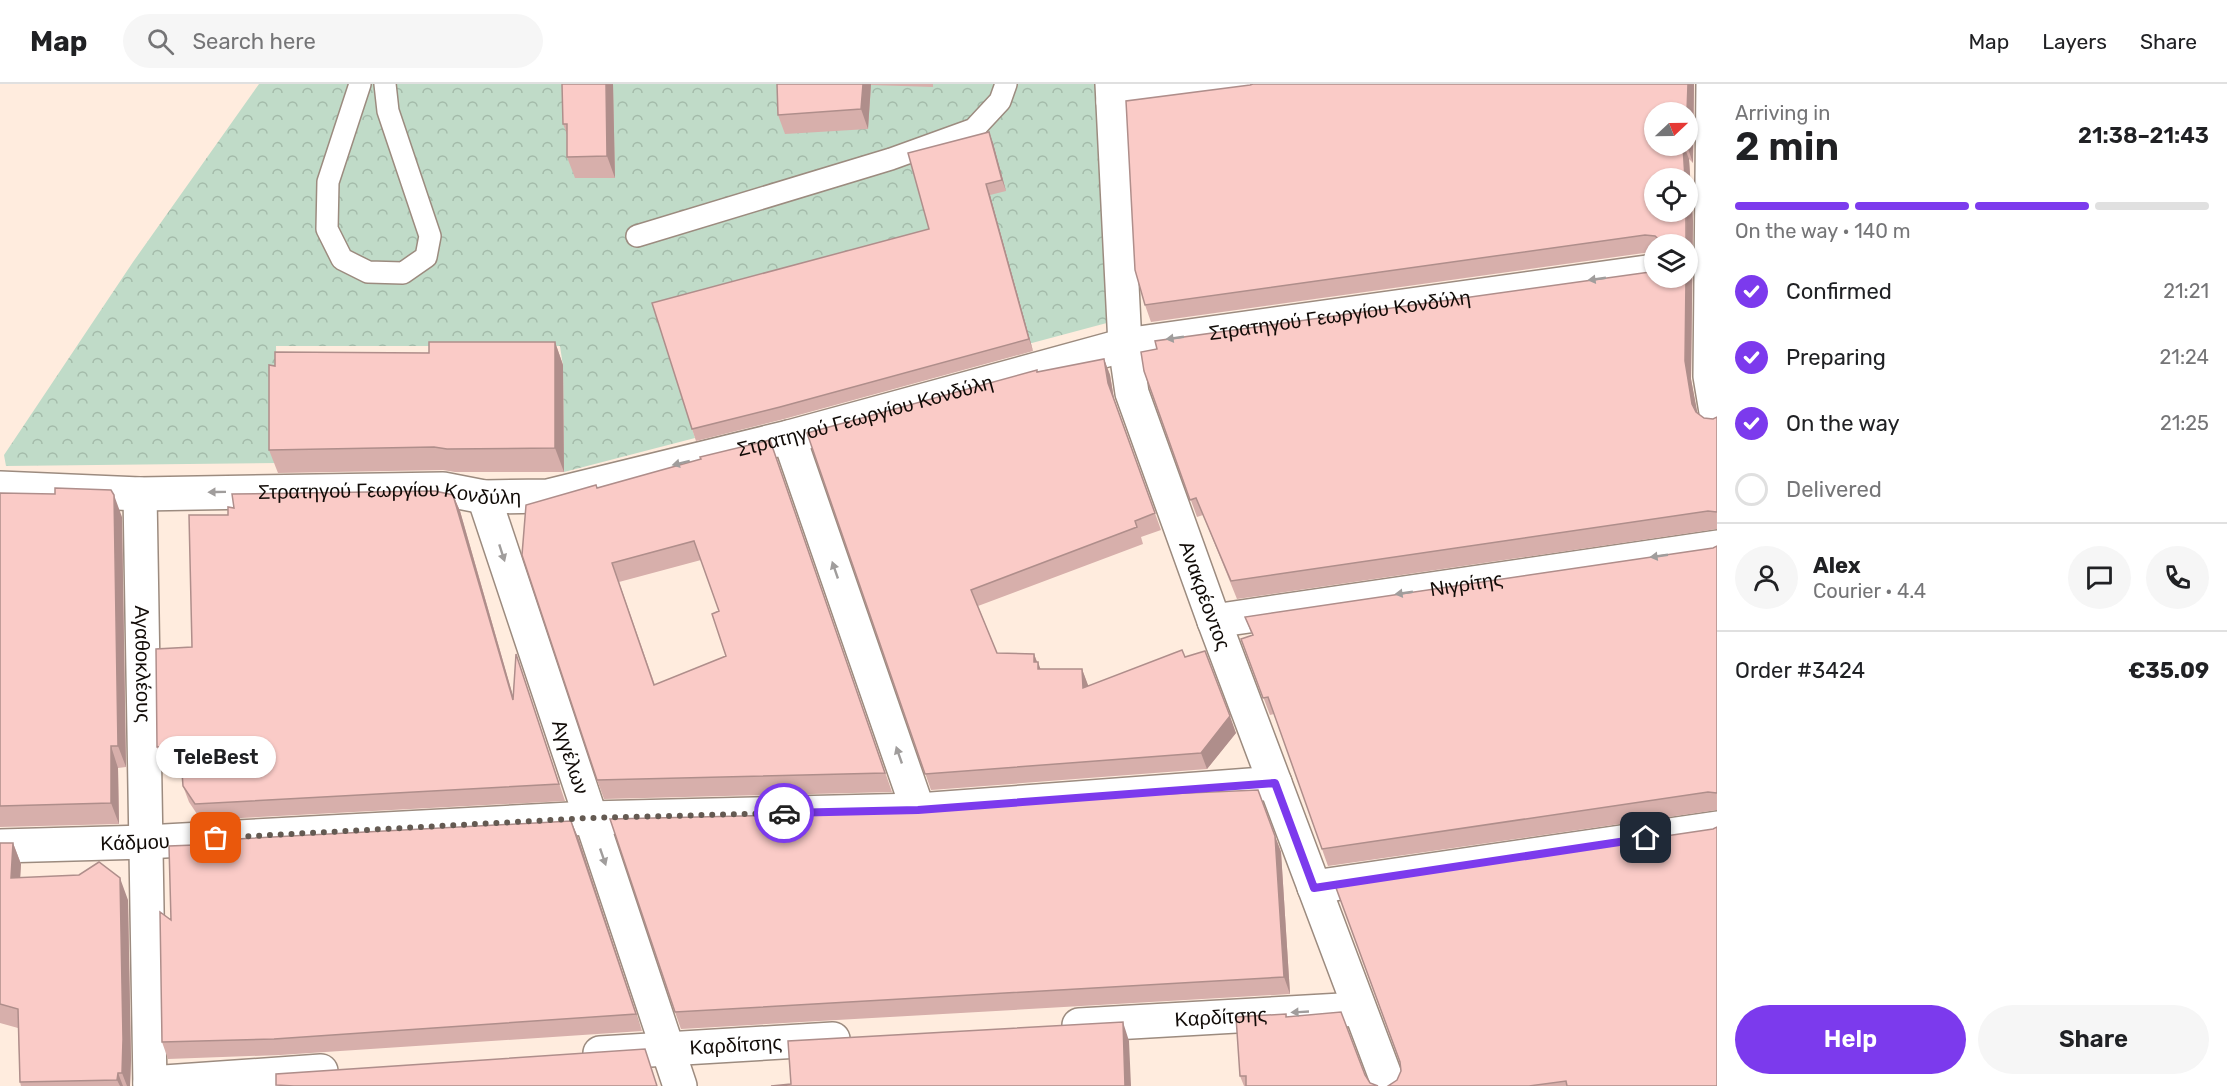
<!DOCTYPE html>
<meta charset="utf-8">
<style>
:root{--surface:#fff;--page:#f6f6f6;--text:#202124;--muted:#757577;--line:#e0e0e0;--accent:#7c3aed}
body{margin:0;font-family:Rubik,sans-serif;background:var(--page);color:var(--text);height:100vh;display:flex;flex-direction:column;font-size:22px;white-space:nowrap}
*{box-sizing:border-box;margin:0}
p{font-size:20px;color:var(--muted)}
.icon{flex:none;width:33px;height:33px;fill:none;stroke:currentColor;stroke-width:2;stroke-linecap:round;stroke-linejoin:round}
.map{position:relative;flex:1;overflow:hidden}
.panel{display:flex;flex-direction:column;background:var(--surface);width:510px}
.panel>*{flex:none}
.needle{width:39px;rotate:68deg}
.controls{position:absolute;left:1644px;top:18px;display:grid;gap:12px}
.controls a{display:grid;place-items:center;width:54px;height:54px;border-radius:50%;background:var(--surface);box-shadow:0 2px 4px #0004;font-size:30px}
.pin{position:absolute;display:grid;place-items:center;width:51px;height:51px;color:#fff;margin:-26px;border-radius:12px;box-shadow:0 3px 9px #0006}
.courier{position:absolute;display:grid;place-items:center;width:60px;height:60px;margin:-30px;border:4px solid #7c3aed;border-radius:50%;background:#fff;color:#222;box-shadow:0 2px 8px #0007}
.bubble{position:absolute;height:42px;border-radius:21px;background:var(--surface);box-shadow:0 2px 4px #0004;font-size:20px;font-weight:600;line-height:42px;text-align:center}
.head em{font-style:normal;font-weight:600}
.head div{display:flex;flex-direction:column-reverse}
.head{display:flex;align-items:center;justify-content:space-between;height:102px;padding:0 18px}
h1{font-size:39px;font-weight:600;line-height:45px}
.bar{display:grid;grid-template-columns:repeat(4,1fr);gap:9px 6px;align-content:center;height:72px;padding:0 18px}
.bar i{height:8px;border-radius:4px;background:var(--line)}
.bar .current{background:var(--accent)}
.bar p{grid-column:span 4}
.line{display:flex;align-items:center;gap:15px;padding:0 18px;border-top:2px solid var(--line)}
.line div{flex:1}
.round{display:grid;place-items:center;flex:none;width:63px;height:63px;border-radius:32px;background:var(--page)}
ol{padding:0 18px;list-style:none}
li{display:flex;align-items:center;gap:18px;height:66px}
li p{margin-inline-start:auto}
li .icon{padding:6px;border-radius:50%;background:var(--accent);color:#fff;stroke-width:4}
li:last-child{color:var(--muted)}
li i{width:33px;height:33px;border:3px solid var(--line);border-radius:50%}
.button{display:flex;gap:12px;margin-top:auto;padding:12px 18px}
.button a{flex:1;height:69px;border-radius:36px;background:var(--accent);color:#fff;font-size:24px;font-weight:600;line-height:69px;text-align:center}
.button a+a{background:var(--page);color:var(--text)}
header{display:flex;align-items:center;gap:36px;box-sizing:border-box;height:84px;padding:0 30px;background:var(--surface);border-bottom:2px solid var(--line)}
header strong{font-size:28px}
nav{display:flex;gap:33px;margin-inline-start:auto;font-size:21px}
.search{width:420px;height:54px;background:var(--page);display:flex;align-items:center;gap:15px;box-sizing:border-box;padding:0 21px;border-radius:33px;color:var(--muted);font-size:22px}
main{display:flex;flex:1;min-height:0}
.map>svg:first-child{display:block}
.park{fill:url(#park-crowns)}
.lines{fill:none;stroke-linecap:round;stroke-linejoin:round}
.lane-casing{stroke:#9c8b7f;stroke-width:24}
.street-casing{stroke:#9c8b7f;stroke-width:36}
.lane{stroke:#fff;stroke-width:21}
.street{stroke:#fff;stroke-width:33}
.wall{fill:#d7afab;fill-rule:evenodd}
.shaded-wall{fill:#af8e8b}
.building{fill:#facbc7;stroke:#af8e8b;stroke-width:1.5;fill-rule:evenodd}
.oneway{fill:#a09d9c}
.done{stroke:#645a52;stroke-width:6;stroke-dasharray:0 10.8}
.route{stroke:#7c3aed;stroke-width:8}
.labels{text-anchor:middle;stroke-width:5;stroke-linejoin:round;paint-order:stroke}
.street-label{font-size:20px;fill:#110b07;stroke:#fdfdfd}
</style>
<header>
<strong>Map</strong>
<div class="search"><svg class="icon" aria-label="search" viewBox="0 0 24 24"><circle cx="10" cy="10" r="6"/><path d="M15 15l6 6"/></svg>Search here</div>
<nav><a>Map</a><a>Layers</a><a>Share</a></nav>
</header>
<main>
<div class="map">
<svg width="1717" height="1002" viewBox="0 0 1717 1002">
<defs>
<pattern id="park-crowns" width="20" height="18" patternUnits="userSpaceOnUse" patternTransform="scale(1.5)"><rect width="20" height="18" fill="#c0dbc8"/><path d="M2 6a3 3 0 1 1 6 0M12 15a3 3 0 1 1 6 0" fill="none" stroke="#a4bbaa"/></pattern>
</defs>
<rect width="100%" height="100%" fill="#ffecde"/>
<!-- park -->
<path class="park" d="M259,0H1101L1118,236L950,281L666,263L695,354L564,388L563,282L560,262H276L278,379L6,382L4,371L133,178Z"/>
<g class="lines">
<!-- lane casing -->
<g class="lane-casing">
<path id="lane" d="M360,0L328,98L327,145L342,175L368,188L403,189L426,173L430,152L388,27L385,0
M637,152L891,75L974,45L1000,17L1006,0"/>
</g>
<!-- street casing -->
<g class="street-casing">
<g id="street">
<path id="s1" d="M1112,0L1125,261L1132,309L1214,537L1389,1002"/>
<path d="M1713,0L1710,292L1717,334"/>
<path d="M1113,18L1254,0"/>
<path d="M789,353L918,726"/>
<path id="s2" d="M0,404L140,410L443,405L484,413L548,412L789,353L1125,261L1654,187"/>
<path id="s3" d="M140,410L150,1002"/>
<path id="s4" d="M484,413L680,1002"/>
<path id="s5" d="M1214,537L1717,463"/>
<path id="s6" d="M0,762L146,758L589,734L918,726L1275,699"/>
<path d="M1314,803L1717,744"/>
<path id="s7" d="M1079,941L1359,925"/>
<path id="s8" d="M600,969L833,955"/>
<path d="M150,999L321,987"/>
</g>
</g>
<!-- lane -->
<use href="#lane" class="lane"/>
<!-- street -->
<use href="#street" class="street"/>
</g>
<!-- wall -->
<path class="wall" d="M562,0H613L615,94H575L567,73V50L563,40Z
M777,0H933V3L871,1L868,45L785,50L778,31Z
M1253,0H1694L1693,79L1689,75L1693,137L1691,295L1697,329L1704,334L1713,335L1717,333V445L1237,515L1203,431L1197,433L1144,287L1654,194L1688,160H1654V169L1651,168L1151,238L1145,221L1250,1ZM1654,28L1688,62H1654Z
M993,59L1006,107L990,111L1033,267L784,335L696,357L692,345L929,145Z
M555,258L563,281L564,388H455L443,386L278,389L269,366L275,282Z
M1104,275L1110,291L1114,315L1161,446L1141,453L1143,460L978,522L997,569L1034,570L1040,585H1082L1088,602L1185,573L1236,649L1207,685L931,706L807,349L1037,288Z
M770,356L892,708L604,715L597,696V404ZM701,476L719,527L726,572L655,601L619,498Z
M0,409L122,433L126,683L118,684L119,740L0,743Z
M453,411L460,427L513,612L516,570L565,717L201,736L189,718L183,702L181,678L163,679L157,663L192,563L228,431L234,424Z
M1717,462V726L1328,782L1274,630L1270,631L1241,555L1252,551L1245,533L1713,464Z
M1168,709L1169,710L1275,752L1281,768L1290,910L681,945L675,928L912,728Z
M1713,745L1717,1002H1388H1390Z
M578,753L642,947L280,971L168,975L162,958L171,836L220,760L218,756Z
M0,759H13L21,780L20,793L128,816L131,976L130,1002H21L20,998L18,944L0,939Z
M1286,930L1287,933L1365,991L1370,999L1378,1002H1244L1240,992Z"/>
<!-- shaded-wall -->
<path class="shaded-wall" d="M606,0H613L615,94L607,72Z
M863,0H871L868,45L861,25Z
M1688,0H1694L1693,79L1687,62Z
M989,48L993,59L1006,107L1002,96Z
M1683,62H1684L1689,75L1693,137L1691,295L1699,337L1692,320L1685,277L1686,194H1688V160H1686L1688,94H1685Z
M986,100L990,111L1033,267L1029,255Z
M555,258L563,281L564,388L555,364Z
M1104,275L1110,291L1114,315L1161,446L1108,299Z
M114,411L122,433L126,683L118,662Z
M453,411L460,427L519,633L513,616Z
M1034,570L1038,581V578L1044,595L1034,578Z
M1082,585L1088,601L1089,621L1083,604Z
M1230,632L1236,649L1207,685L1201,669Z
M111,662L118,684L119,740L111,719Z
M571,737L578,753L642,947L636,930Z
M1275,752L1281,768L1290,910L1284,893Z
M13,759L21,780L19,815L11,794Z
M120,794L128,816L131,976L130,1002H127L122,989Z
M1123,938L1129,957L1131,1002H1125Z
M118,989L123,1002H120L117,996Z"/>
<!-- building -->
<path class="building" d="M562,0H606L607,72L567,73V40H563Z
M777,0H863L861,25L778,31Z
M1253,0H1688L1687,28H1654V62H1683L1685,94H1654V128H1686V160H1664L1663,159L1655,152L1645,151L1145,221L1135,186L1126,17L1250,1Z
M989,48L1002,96L986,100L1029,255L780,323L692,345L652,219L929,145L908,69Z
M1654,186V194H1686L1685,277L1692,320L1696,328L1704,334L1713,335L1717,333V428L1708,427L1231,497L1196,414L1190,416L1144,287L1141,268L1157,265L1155,257L1650,188Z
M429,258H555V364L447,365L434,363L269,366V281L275,282V268L429,269Z
M1104,275L1108,299L1155,429L1135,437L1137,443L971,506L997,569L1034,570V578H1038V585H1082L1083,604L1182,566L1185,573L1205,567L1230,632L1201,669L925,690L807,349L1037,286V288Z
M770,356L885,689L597,696L522,471L526,421L596,401L597,404L701,375L700,373ZM694,457L719,527L712,530L726,572L654,601L612,479Z
M55,404L111,406L114,411L118,662H111V719L0,722V409L55,410Z
M435,407L453,411L513,616L516,570L559,700L195,720L183,702L180,661L157,663L156,565L192,563L189,431H228V423L234,424L232,410Z
M1717,462V709L1708,708L1322,765L1268,613L1263,614L1241,555L1253,551L1245,533L1713,464Z
M1258,706L1275,752L1284,893L675,928L610,735L912,728L1168,709L1167,710Z
M571,737L636,930L274,955L162,958L160,828L171,836L169,762L221,760L218,756Z
M1717,743V1002H1567L1566,997L1529,1002H1388L1397,996L1401,987L1400,978L1335,801L1713,745Z
M0,759H13L11,794L79,791L99,778L120,794L123,955L122,989H118L117,996L20,998L18,925L0,920Z
M1341,928L1365,991L1370,999L1378,1002H1246V992H1240L1236,933L1286,930V933Z
M1123,938L1125,1002H771L791,1000L788,957Z
M645,965L657,1002H294L276,1001V990Z"/>
<!-- one-way arrows -->
<defs><path id="oneway-solid" d="M-6-.8H1V-3.2L6.5 0L1 3.2V.8H-6Z" transform="scale(1.5)"/></defs>
<g class="oneway">
<use href="#oneway-solid" transform="translate(1597 195) rotate(172)"/>
<use href="#oneway-solid" transform="translate(1175 254) rotate(172)"/>
<use href="#oneway-solid" transform="translate(681 379) rotate(166)"/>
<use href="#oneway-solid" transform="translate(217 408) rotate(179)"/>
<use href="#oneway-solid" transform="translate(502 469) rotate(72)"/>
<use href="#oneway-solid" transform="translate(1659 472) rotate(172)"/>
<use href="#oneway-solid" transform="translate(835 486) rotate(-109)"/>
<use href="#oneway-solid" transform="translate(1404 509) rotate(172)"/>
<use href="#oneway-solid" transform="translate(899 671) rotate(-109)"/>
<use href="#oneway-solid" transform="translate(603 773) rotate(71)"/>
<use href="#oneway-solid" transform="translate(1300 928) rotate(177)"/>
</g>
<g class="lines">
<!-- done -->
<path class="done" d="M216,754L589,734L784,729"/>
<!-- route -->
<path class="route" d="M784,729L918,726L1275,699L1314,804L1646,754"/>
</g>
<g class="labels">
<!-- street labels -->
<g class="street-label">
<text dy="7" stroke="none"><textPath href="#s2" startOffset="1362">Στρατηγού Γεωργίου Κονδύλη</textPath></text>
<text dy="7" stroke="none"><textPath href="#s2" startOffset="876">Στρατηγού Γεωργίου Κονδύλη</textPath></text>
<text dy="7" stroke="none"><textPath href="#s2" startOffset="390">Στρατηγού Γεωργίου Κονδύλη</textPath></text>
<text dy="7" stroke="none"><textPath href="#s5" startOffset="255">Νιγρίτης</textPath></text>
<text dy="7" stroke="none"><textPath href="#s1" startOffset="525">Ανακρέοντος</textPath></text>
<text dy="7" stroke="none"><textPath href="#s3" startOffset="170">Αγαθοκλέους</textPath></text>
<text dy="7" stroke="none"><textPath href="#s4" startOffset="274">Αγγέλων</textPath></text>
<text dy="7" stroke="none"><textPath href="#s6" startOffset="135">Κάδμου</textPath></text>
<text dy="7" stroke="none"><textPath href="#s7" startOffset="142">Καρδίτσης</textPath></text>
<text dy="7" stroke="none"><textPath href="#s8" startOffset="136">Καρδίτσης</textPath></text>
</g>
</g>
</svg>
<div class="controls">
<a><svg class="needle" viewBox="-14 -14 28 28"><path d="M0-13l5 13h-10z" fill="#e53935"/><path d="M0 13l5-13h-10z" fill="#757577"/></svg></a>
<a><svg class="icon" aria-label="locate" viewBox="0 0 24 24"><circle cx="12" cy="12" r="6"/><path d="M12 2v4M12 18v4M2 12h4M18 12h4"/></svg></a>
<a><svg class="icon" aria-label="layers" viewBox="0 0 24 24"><path d="M12 4l9 5-9 5-9-5zM3 14l9 5 9-5"/></svg></a>
</div>
<div class="pin" style="left:216px;top:754px;background:#ea580c"><svg class="icon" aria-label="bag" viewBox="0 0 24 24"><path d="M5 8h14l-1 12H6zM9 8a3 3 0 0 1 6 0"/></svg></div>
<div class="pin" style="left:1646px;top:754px;background:#1f2937"><svg class="icon" aria-label="home" viewBox="0 0 24 24"><path d="M3 11l9-7 9 7M6 9v11h12V9"/></svg></div>
<div class="courier" style="left:784px;top:729px"><svg class="icon" aria-label="car" viewBox="0 0 24 24"><path d="M5 17H2v-5l4-1 3-4h7l3 4 3 1v5h-3M9 17h6M6 11h13"/><circle cx="7" cy="17" r="2"/><circle cx="17" cy="17" r="2"/></svg></div>
<div class="bubble" style="left:156px;top:652px;width:120px">TeleBest</div>
</div>
<section class="panel">
<div class="head"><div><h1>2 min</h1><p>Arriving in</p></div><em>21:38–21:43</em></div>
<div class="bar"><i class="current"></i><i class="current"></i><i class="current"></i><i></i><p>On the way · 140 m</p></div>
<ol>
<li><svg class="icon" aria-label="check" viewBox="0 0 24 24"><path d="M5 12l5 5 9-10"/></svg>Confirmed<p>21:21</p></li>
<li><svg class="icon" aria-label="check" viewBox="0 0 24 24"><path d="M5 12l5 5 9-10"/></svg>Preparing<p>21:24</p></li>
<li><svg class="icon" aria-label="check" viewBox="0 0 24 24"><path d="M5 12l5 5 9-10"/></svg>On the way<p>21:25</p></li>
<li><i></i>Delivered</li>
</ol>
<div class="line" style="height:108px"><a class="round"><svg class="icon" aria-label="person" viewBox="0 0 24 24"><circle cx="12" cy="8" r="4"/><path d="M4 21q1-7 8-7t8 7"/></svg></a><div><b>Alex</b><p>Courier · 4.4</p></div><a class="round"><svg class="icon" aria-label="chat" viewBox="0 0 24 24"><path d="M4 5h16v11H9l-5 4z"/></svg></a><a class="round"><svg class="icon" aria-label="phone" viewBox="0 0 24 24"><path d="M5 4h4l2 5-3 2q2 4 5 5l2-3 5 2v4C11 20 4 13 5 4z"/></svg></a></div>
<div class="line" style="height:78px"><div>Order #3424</div><b>€35.09</b></div>
<div class="button"><a>Help</a><a>Share</a></div>
</section>
</main>
